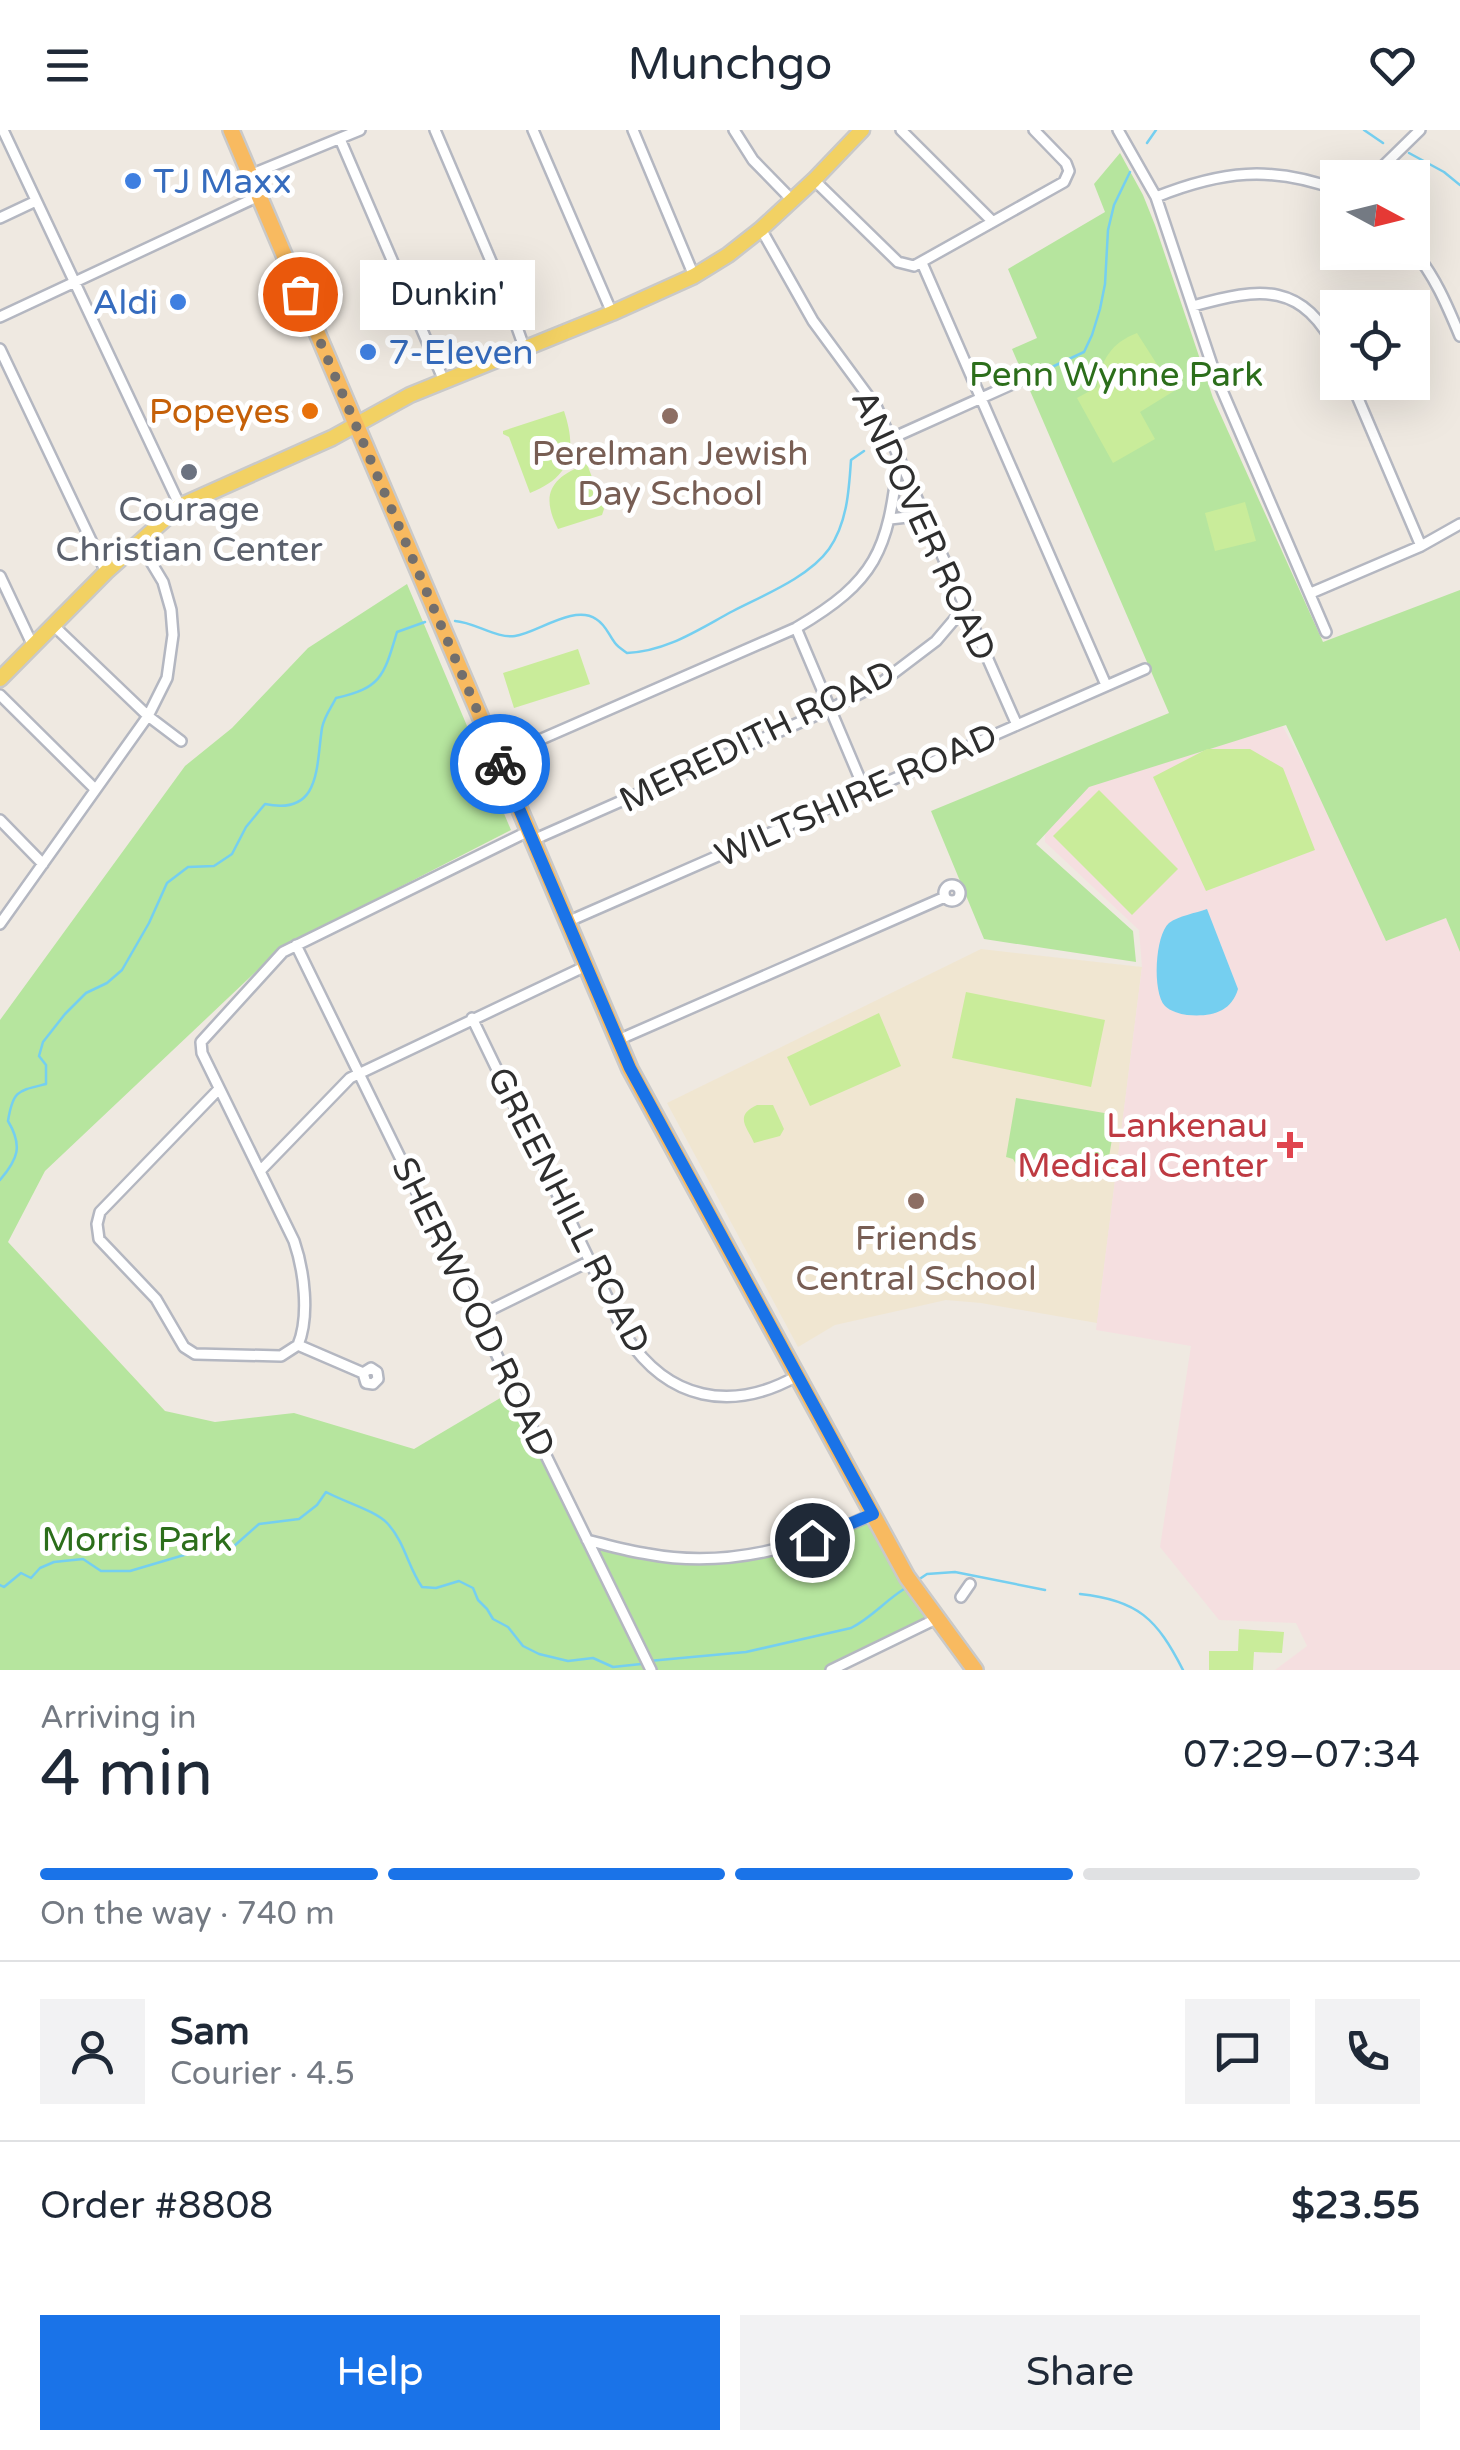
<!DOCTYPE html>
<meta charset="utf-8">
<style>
:root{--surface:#fff;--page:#f2f2f3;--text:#1f2937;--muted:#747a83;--line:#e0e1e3;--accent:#1a73e8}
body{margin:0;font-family:"Varela Round",sans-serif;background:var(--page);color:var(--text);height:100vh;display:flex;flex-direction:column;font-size:38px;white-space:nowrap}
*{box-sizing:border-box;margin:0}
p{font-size:32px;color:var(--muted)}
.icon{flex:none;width:55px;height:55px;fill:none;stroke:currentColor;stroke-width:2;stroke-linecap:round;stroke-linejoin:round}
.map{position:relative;height:1540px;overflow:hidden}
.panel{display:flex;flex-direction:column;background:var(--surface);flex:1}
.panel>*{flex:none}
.needle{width:65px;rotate:97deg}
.controls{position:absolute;left:1320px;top:30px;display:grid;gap:20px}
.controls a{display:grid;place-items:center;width:110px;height:110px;border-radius:0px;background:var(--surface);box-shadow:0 10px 40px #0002;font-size:50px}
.pin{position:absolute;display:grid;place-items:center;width:85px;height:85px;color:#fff;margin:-42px;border:5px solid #fff;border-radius:50%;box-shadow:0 2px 10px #0007}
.courier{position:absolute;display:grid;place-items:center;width:100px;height:100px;margin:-50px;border:8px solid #1a73e8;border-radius:50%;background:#fff;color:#222;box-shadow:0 2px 12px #0007}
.bubble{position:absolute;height:70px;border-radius:0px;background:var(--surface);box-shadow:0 10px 40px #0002;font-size:32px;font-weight:600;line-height:70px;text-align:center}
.summary em{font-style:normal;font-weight:600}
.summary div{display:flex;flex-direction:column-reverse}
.summary{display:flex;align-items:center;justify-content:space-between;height:170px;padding:0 40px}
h1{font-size:65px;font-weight:600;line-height:75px}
.bar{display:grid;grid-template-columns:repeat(4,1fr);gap:15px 10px;align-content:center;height:120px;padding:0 40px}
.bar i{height:12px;border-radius:8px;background:var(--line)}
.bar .on{background:var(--accent)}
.bar p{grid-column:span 4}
.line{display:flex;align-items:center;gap:25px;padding:0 40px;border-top:2px solid var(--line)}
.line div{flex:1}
.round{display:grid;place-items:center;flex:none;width:105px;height:105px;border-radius:0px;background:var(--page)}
.button{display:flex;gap:20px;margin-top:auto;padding:20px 40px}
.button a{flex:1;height:115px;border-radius:0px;background:var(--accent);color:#fff;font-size:40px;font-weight:600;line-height:115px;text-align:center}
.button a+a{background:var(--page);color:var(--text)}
header{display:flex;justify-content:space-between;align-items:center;height:130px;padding:0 40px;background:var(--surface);font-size:45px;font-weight:600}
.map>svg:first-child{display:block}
.education{fill:#f0e6d1}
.medical{fill:#f5dfe0}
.green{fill:#b6e59e}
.pitch{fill:#c9ec9a}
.water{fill:#75cff0}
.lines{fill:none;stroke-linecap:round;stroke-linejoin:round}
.stream{stroke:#75cff0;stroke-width:2.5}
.minor-casing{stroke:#b4b7c1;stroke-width:14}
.primary-casing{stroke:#c9c9c9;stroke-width:19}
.trunk-casing{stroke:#c9c9c9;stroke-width:20}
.minor{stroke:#fff;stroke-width:9}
.primary{stroke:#f2d163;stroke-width:14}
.trunk{stroke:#f8ba60;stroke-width:15}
.done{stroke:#726f6d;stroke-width:10;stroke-dasharray:0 18}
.route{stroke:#1a73e8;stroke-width:12}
.shop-dot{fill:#3f7fe0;stroke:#fff;stroke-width:4}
.food-dot{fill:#e8710a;stroke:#fff;stroke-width:4}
.education-dot{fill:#8d6e63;stroke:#fff;stroke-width:4}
.worship-dot{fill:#6b7280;stroke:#fff;stroke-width:4}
.health-dot{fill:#e0444e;stroke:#fff;stroke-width:4}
.labels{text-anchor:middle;stroke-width:10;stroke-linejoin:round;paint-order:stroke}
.shop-label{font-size:35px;fill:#366cbe;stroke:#fff;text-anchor:start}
.park-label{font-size:35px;fill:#2c6e1b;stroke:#fff}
.food-label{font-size:35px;fill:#c56008;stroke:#fff;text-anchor:end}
.education-label{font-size:35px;fill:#785e54;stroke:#fff}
.worship-label{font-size:35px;fill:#5b616d;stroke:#fff}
.street-label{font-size:35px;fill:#2e2e2e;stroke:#fff}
.health-label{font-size:35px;fill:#be3a42;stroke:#fff;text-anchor:end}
</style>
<header><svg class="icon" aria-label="menu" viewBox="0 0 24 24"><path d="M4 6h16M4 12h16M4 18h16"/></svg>Munchgo<svg class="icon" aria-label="heart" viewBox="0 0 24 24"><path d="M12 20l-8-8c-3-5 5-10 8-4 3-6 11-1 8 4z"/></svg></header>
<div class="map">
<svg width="1460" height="1540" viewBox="0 0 1460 1540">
<rect width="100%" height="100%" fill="#efe9e1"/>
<!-- education -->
<path class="education" d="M981,819L1142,837L1097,1193L981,1173L946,1170L835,1195L798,1217L667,973Z"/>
<!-- medical -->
<path class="medical" d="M1271,575L1393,798L1455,779L1460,790V1540H1275L1307,1516L1296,1493L1219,1490L1160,1417L1191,1216L1096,1200L1142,837L1139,800L1045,712L1044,658Z"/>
<!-- green -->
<path class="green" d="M1120,23L1143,65L1155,95L1213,268L1323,512L1460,460V822L1446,788L1386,811L1286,595L1089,657L1036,714L1133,801L1136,832L984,809L931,681L1169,583L1012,219L1037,208L1008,139L1105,82L1094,54Z
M407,454L511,700L281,818L45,1041L8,1112L165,1281L215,1292L294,1283L414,1319L514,1260L586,1410L641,1425L761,1426L813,1414L870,1389L937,1496L840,1540H0V890L185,636L232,598L308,518Z
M1016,968L1116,985L1106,1045L1053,1036L1026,1051L1013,1029L1006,1027Z"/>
<!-- pitch -->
<path class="pitch" d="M1137,203L1174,261L1140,282L1155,309L1113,333L1077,268L1097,257C1101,230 1111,213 1137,203Z
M564,281C577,320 572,347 530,363L509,307L503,304V301Z
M587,334L604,379L602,385L558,399C540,364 551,347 587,334Z
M1245,372L1256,411L1215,421L1205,383Z
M578,519L590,554L514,578L503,543Z
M1207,619H1250L1283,638L1315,720L1206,761L1153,647Z
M1099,660L1178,739L1132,785L1053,706Z
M966,862L1105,890L1091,957L952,928Z
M879,883L901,936L810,976L787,927Z
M757,975H773L784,999L780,1006L754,1013C748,998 733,986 757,975Z
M1239,1499L1284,1502L1282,1523L1254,1522L1253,1540H1209V1521H1238Z"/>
<!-- water -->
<path class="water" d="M1207,779L1238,859C1231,883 1210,887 1187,885C1180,884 1170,881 1165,876C1152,862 1155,805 1169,793C1178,786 1196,783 1207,779Z"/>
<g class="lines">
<!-- stream -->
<path class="stream" d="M1364,0L1383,13
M1147,13L1156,0
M1409,23L1444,42L1460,55
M1024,250L1084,222L1092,205L1100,179L1105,154L1108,100L1114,75L1130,42
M455,491C474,492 497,509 515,506C537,503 574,474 596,489C606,495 608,504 615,513C618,517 623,520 627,523C668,521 699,499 733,481C764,465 809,447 829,419C847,393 849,361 851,330L864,321
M0,1050C18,1029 23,1016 8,991C13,960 18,961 46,954V935L39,926L43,912L65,884L86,863L107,853L122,840L149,793L167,753L188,737L214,736L232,724L246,697L265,674C321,686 316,637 322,598C324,587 331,578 336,568C382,558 384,545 397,502L425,492
M915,1452L927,1444L955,1442L1045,1460
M0,1455L4,1457L21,1443L31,1448L40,1438L54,1432L83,1429L101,1441H130L201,1420L233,1417L259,1394L299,1389L317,1375L326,1362C342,1371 377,1381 388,1394C405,1413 408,1437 422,1457L436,1458L459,1451L473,1458L478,1470L487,1479L493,1489L508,1497L523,1516L539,1524L568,1531L593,1528L613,1537L641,1534
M1080,1464C1138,1470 1157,1489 1183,1540
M649,1531L746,1522L851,1498C871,1488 885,1471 904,1459"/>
<!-- minor casing -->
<g class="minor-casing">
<path id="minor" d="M3,0L180,376
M435,0L505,164L524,217
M533,0L612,183
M633,0L694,146
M734,0L753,30L792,70
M901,0L992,91
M1118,0L1156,67L1215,244L1326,502
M340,9L444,251
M250,45L360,0
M1371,48L1420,0
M814,50L898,132L914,136L1064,52L1069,41L1066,33L1034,0
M1156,67C1221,41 1271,35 1338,60
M0,88L36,71
M761,99L813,191L877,278L1017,595
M1412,119C1434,144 1447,175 1460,206
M922,133L1106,555
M1193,176C1261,157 1303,151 1338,223
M0,187L259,66
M0,219L106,442
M1351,252L1421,416
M890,309L1019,251
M890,389L925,385
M0,446L33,516
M1311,463L1421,416L1460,394
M54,496L148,586L181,611
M796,498L865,661
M0,565L95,659
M498,628L796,498C876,451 888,421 898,331
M0,690L43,734
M533,710L830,579L882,552L936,511L964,478
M944 763a8 8 0 1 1 16 0a8 8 0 1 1-16 0Z
M567,792L1145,539
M0,794L148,586L167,548L173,505L171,480L163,452L139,412
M296,815L651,1540
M472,888L626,1206C668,1270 731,1283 797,1246
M618,910L945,767
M219,959L100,1082L97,1094L99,1109L156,1169L184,1217L195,1224L281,1226L298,1215
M260,1041L350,948L586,836
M478,1186L590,1131
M298,1215C310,1186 304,1140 294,1111L202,923L201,912L283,822L529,701
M298,1215L363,1243L366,1253L373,1254L378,1249L377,1242L371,1238L363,1243
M587,1410C607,1415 627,1421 648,1424C727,1439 802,1417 873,1384
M961,1467L970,1454
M831,1540L936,1489"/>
</g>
<!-- primary casing -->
<g class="primary-casing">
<path id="primary" d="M0,549L106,442L180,376L332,308L410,265L612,183L694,146L728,125L761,99L814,50L862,0"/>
</g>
<!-- trunk casing -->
<g class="trunk-casing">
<path id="trunk" d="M231,0L630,939L907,1447L975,1540"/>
</g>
<!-- minor -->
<use href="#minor" class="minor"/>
<!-- primary -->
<use href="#primary" class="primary"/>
<!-- trunk -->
<use href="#trunk" class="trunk"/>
</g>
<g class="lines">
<!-- done -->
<path class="done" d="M300,164L500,634"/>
<!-- route -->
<path class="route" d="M500,634L630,938L873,1384L812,1410"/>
</g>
<!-- markers -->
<g class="shop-dot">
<circle cx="133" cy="51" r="10"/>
<circle cx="178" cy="172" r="10"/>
<circle cx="368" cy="222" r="10"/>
</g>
<circle class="food-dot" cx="310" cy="281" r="10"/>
<g class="education-dot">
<circle cx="670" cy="286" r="10"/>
<circle cx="916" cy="1071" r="10"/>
</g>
<circle class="worship-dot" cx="189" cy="342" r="10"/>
<path class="health-dot" d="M1285 1000h10v10h10v10h-10v10h-10v-10h-10v-10h10z"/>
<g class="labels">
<!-- shop labels -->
<g class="shop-label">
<text x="153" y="63">TJ Maxx</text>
<text x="158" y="184" text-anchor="end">Aldi</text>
<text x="388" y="234">7-Eleven</text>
</g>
<!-- park labels -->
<g class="park-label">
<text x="1116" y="256">Penn Wynne Park</text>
<text x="137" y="1421">Morris Park</text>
</g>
<!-- food labels -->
<g class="food-label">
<text x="290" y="293">Popeyes</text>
</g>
<!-- education labels -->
<g class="education-label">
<text x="670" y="335">Perelman Jewish<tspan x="670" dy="40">Day School</tspan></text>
<text x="916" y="1120">Friends<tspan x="916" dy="40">Central School</tspan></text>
</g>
<!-- worship labels -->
<g class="worship-label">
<text x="189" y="391">Courage<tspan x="189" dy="40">Christian Center</tspan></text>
</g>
<!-- street labels -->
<g class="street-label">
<text transform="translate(924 395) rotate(65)" y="12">ANDOVER ROAD</text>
<text transform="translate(757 606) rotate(-26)" y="12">MEREDITH ROAD</text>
<text transform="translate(856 665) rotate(-24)" y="12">WILTSHIRE ROAD</text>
<text transform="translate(569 1080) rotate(63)" y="12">GREENHILL ROAD</text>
<text transform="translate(474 1177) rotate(64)" y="12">SHERWOOD ROAD</text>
</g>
<!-- health labels -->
<g class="health-label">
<text x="1268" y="1007">Lankenau<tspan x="1268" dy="40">Medical Center</tspan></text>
</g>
</g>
</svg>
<div class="controls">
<a><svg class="needle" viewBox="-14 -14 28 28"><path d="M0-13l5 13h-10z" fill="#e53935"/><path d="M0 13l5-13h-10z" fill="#747a83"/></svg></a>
<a><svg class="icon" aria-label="locate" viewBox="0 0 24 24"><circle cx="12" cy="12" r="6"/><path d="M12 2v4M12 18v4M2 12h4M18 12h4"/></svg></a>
</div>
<div class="pin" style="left:300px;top:164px;background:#ea580c"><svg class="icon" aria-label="bag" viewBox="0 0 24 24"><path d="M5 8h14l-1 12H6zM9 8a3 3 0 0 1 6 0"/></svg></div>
<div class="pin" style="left:812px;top:1410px;background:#1f2937"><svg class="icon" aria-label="home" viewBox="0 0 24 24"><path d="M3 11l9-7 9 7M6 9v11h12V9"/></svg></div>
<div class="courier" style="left:500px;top:634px"><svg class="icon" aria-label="bike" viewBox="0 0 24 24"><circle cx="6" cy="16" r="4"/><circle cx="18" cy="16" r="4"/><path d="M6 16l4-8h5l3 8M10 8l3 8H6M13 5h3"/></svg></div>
<div class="bubble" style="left:360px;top:130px;width:175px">Dunkin'</div>
</div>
<section class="panel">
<div class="summary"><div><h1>4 min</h1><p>Arriving in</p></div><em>07:29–07:34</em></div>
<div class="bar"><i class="on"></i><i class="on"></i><i class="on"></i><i></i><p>On the way · 740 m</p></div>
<div class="line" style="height:180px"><a class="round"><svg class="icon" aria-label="person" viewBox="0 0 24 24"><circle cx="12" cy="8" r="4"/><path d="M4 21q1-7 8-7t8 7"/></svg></a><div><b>Sam</b><p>Courier · 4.5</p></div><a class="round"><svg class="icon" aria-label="chat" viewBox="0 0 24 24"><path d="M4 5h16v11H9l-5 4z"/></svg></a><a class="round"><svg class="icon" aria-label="phone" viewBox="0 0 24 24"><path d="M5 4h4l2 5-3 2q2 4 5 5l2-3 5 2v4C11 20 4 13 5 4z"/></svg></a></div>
<div class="line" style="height:130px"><div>Order #8808</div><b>$23.55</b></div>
<div class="button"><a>Help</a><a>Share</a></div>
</section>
